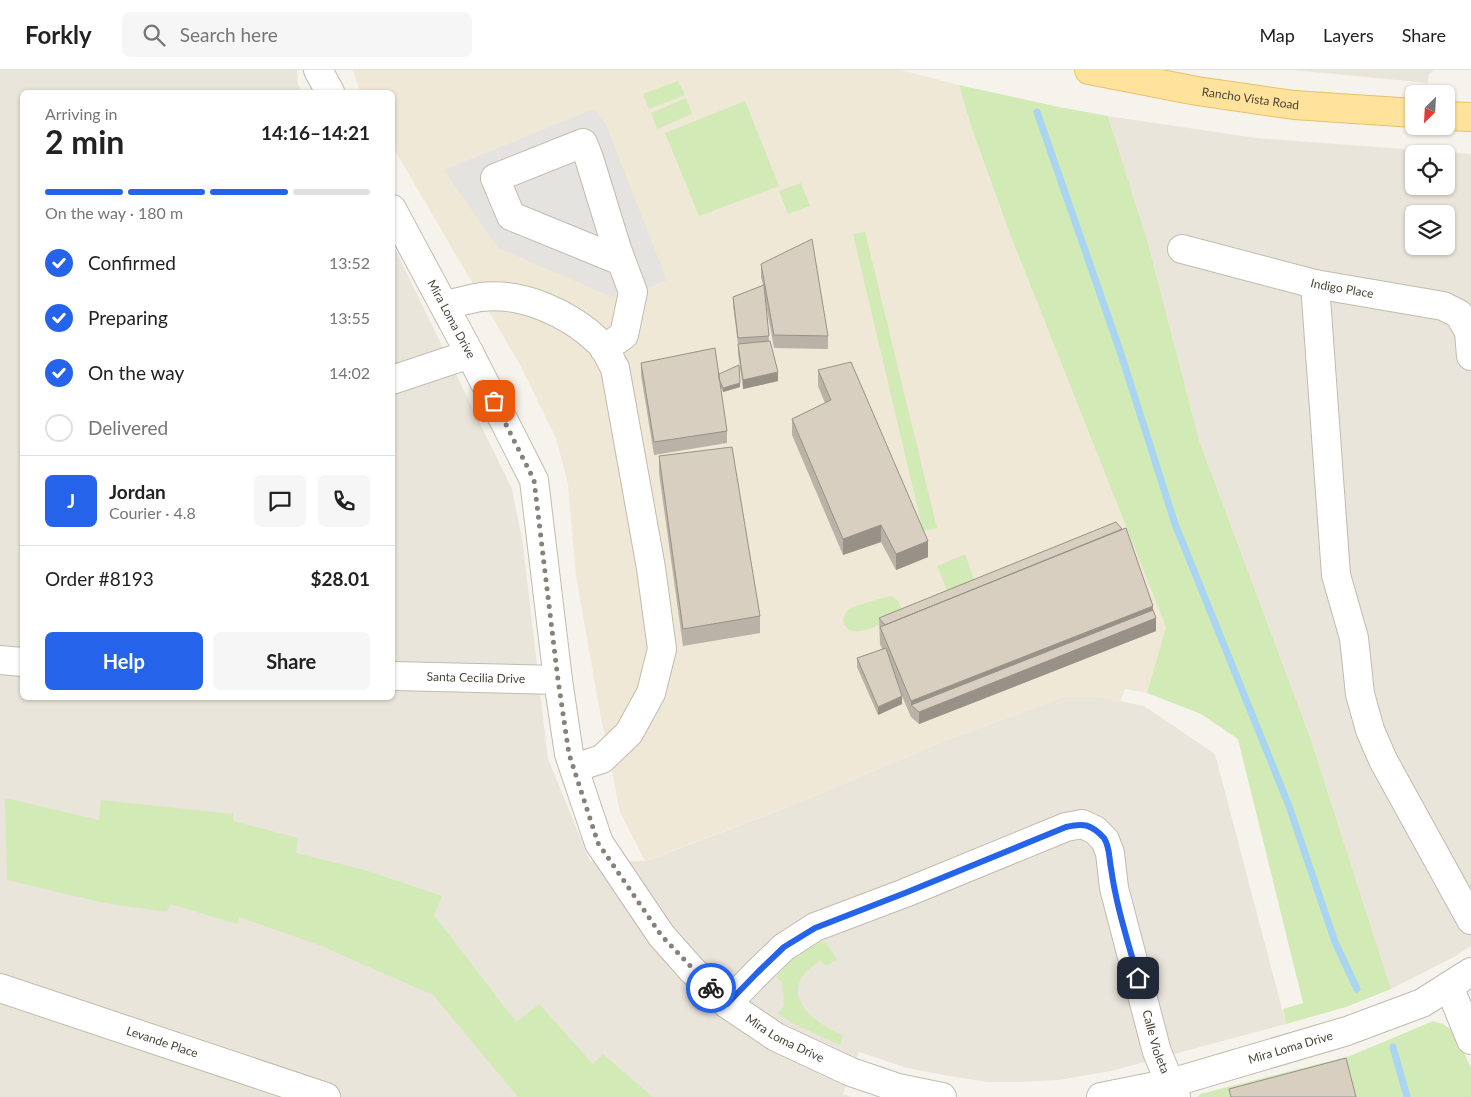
<!DOCTYPE html>
<meta charset="utf-8">
<style>
:root{--surface:#fff;--page:#f6f6f6;--text:#222;--muted:#767676;--line:#e0e0e0;--accent:#2563eb}
body{margin:0;font-family:Lato,sans-serif;background:var(--page);color:var(--text);height:100vh;display:flex;flex-direction:column;font-size:19px;white-space:nowrap}
*{box-sizing:border-box;margin:0}
p{font-size:16px;color:var(--muted)}
.icon{flex:none;width:28px;height:28px;fill:none;stroke:currentColor;stroke-width:2;stroke-linecap:round;stroke-linejoin:round}
.map{position:relative;flex:1;overflow:hidden}
.panel{position:absolute;left:20px;top:20px;width:375px;height:610px;display:flex;flex-direction:column;background:var(--surface);border-radius:8px;box-shadow:0 1px 4px #0004}
.panel>*{flex:none}
.needle{width:32px;rotate:204deg}
.controls{position:absolute;left:1405px;top:15px;display:grid;gap:10px}
.controls a{display:grid;place-items:center;width:50px;height:50px;border-radius:8px;background:var(--surface);box-shadow:0 1px 4px #0004;font-size:25px}
.pin{position:absolute;display:grid;place-items:center;width:42px;height:42px;color:#fff;margin:-21px;border-radius:10px;box-shadow:0 2px 8px #0006}
.courier{position:absolute;display:grid;place-items:center;width:50px;height:50px;margin:-25px;border:4px solid #2563eb;border-radius:50%;background:#fff;color:#222;box-shadow:0 1px 6px #0007}
.headline em{font-style:normal;font-weight:700}
.headline div{display:flex;flex-direction:column-reverse}
.headline{display:flex;align-items:center;justify-content:space-between;height:85px;padding:0 25px}
h1{font-size:32px;font-weight:700;line-height:38px}
.bar{display:grid;grid-template-columns:repeat(4,1fr);gap:8px 5px;align-content:center;height:60px;padding:0 25px}
.bar i{height:6px;border-radius:4px;background:var(--line)}
.bar .current{background:var(--accent)}
.bar p{grid-column:span 4}
.line{display:flex;align-items:center;gap:12px;padding:0 25px;border-top:1px solid var(--line)}
.line div{flex:1}
.round{display:grid;place-items:center;flex:none;width:52px;height:52px;border-radius:8px;background:var(--page)}
ol{padding:0 25px;list-style:none}
li{display:flex;align-items:center;gap:15px;height:55px}
li p{margin-inline-start:auto}
li .icon{padding:5px;border-radius:50%;background:var(--accent);color:#fff;stroke-width:4}
li:last-child{color:var(--muted)}
li i{width:28px;height:28px;border:2px solid var(--line);border-radius:50%}
.cta{display:flex;gap:10px;margin-top:auto;padding:10px 25px}
.cta a{flex:1;height:58px;border-radius:8px;background:var(--accent);color:#fff;font-size:20px;font-weight:700;line-height:58px;text-align:center}
.cta a+a{background:var(--page);color:var(--text)}
header{display:flex;align-items:center;gap:30px;box-sizing:border-box;height:70px;padding:0 25px;background:var(--surface);border-bottom:1px solid var(--line)}
header strong{font-size:24px}
nav{display:flex;gap:28px;margin-inline-start:auto;font-size:18px}
.search{width:350px;height:45px;background:var(--page);display:flex;align-items:center;gap:12px;box-sizing:border-box;padding:0 18px;border-radius:8px;color:var(--muted);font-size:19px}
.map>svg:first-child{display:block}
.residential{fill:#eae5da;fill-rule:evenodd}
.education{fill:#efe8d6}
.green{fill:#d2eab5}
.parking{fill:#e5e3e0}
.lines{fill:none;stroke-linecap:round;stroke-linejoin:round}
.stream{stroke:#a9d4f2;stroke-width:7}
.minor-casing{stroke:#c2bbae;stroke-width:30}
.major-casing{stroke:#e6c16a;stroke-width:30}
.minor{stroke:#fff;stroke-width:28}
.major{stroke:#ffe39c;stroke-width:28}
.wall{fill:#bab2a6}
.shaded-wall{fill:#979187}
.building{fill:#d8cfc1;stroke:#979187}
.done{stroke:#878178;stroke-width:5;stroke-dasharray:0 9}
.route{stroke:#2563eb;stroke-width:6}
.labels{text-anchor:middle;stroke-width:5;stroke-linejoin:round;paint-order:stroke}
.street-label{font-size:12px;fill:#4b4439;stroke:#fff}
</style>
<header>
<strong>Forkly</strong>
<div class="search"><svg class="icon" aria-label="search" viewBox="0 0 24 24"><circle cx="10" cy="10" r="6"/><path d="M15 15l6 6"/></svg>Search here</div>
<nav><a>Map</a><a>Layers</a><a>Share</a></nav>
</header>
<div class="map">
<svg width="1471" height="1027" viewBox="0 0 1471 1027">
<rect width="100%" height="100%" fill="#f6f3ec"/>
<!-- residential -->
<path class="residential" d="M0,0H297L298,15L302,22H22V628H392L393,175L512,419L523,475L548,689L590,791H646L788,737L947,670L1063,627H1100L1144,636L1215,684L1286,954L1111,1001L1059,1010L1019,1012H988L949,1006L907,998L859,982L843,1024L851,1027H0Z
M1293,0H1435L1429,4L1428,13Z
M1108,46L1256,68L1471,84V876L1454,887L1391,919L1311,670L1199,370L1148,173ZM1414,84H1446V116H1414ZM1414,144H1446V176H1414Z"/>
<!-- education -->
<path class="education" d="M353,0H901L959,15L971,56L1008,159L1166,557L1147,623L1125,619L1120,632L1100,627H1063L947,670L788,737L645,791L620,742L598,632L576,505L568,414L556,368L519,293L393,77L392,22H360Z"/>
<!-- green -->
<path class="green" d="M678,11L685,25L649,39L643,24Z
M959,15L1059,37L1108,46L1148,173L1199,370L1311,670L1391,919L1346,937L1286,954L1283,939L1303,933L1238,669L1201,644L1147,623L1166,557L1008,159L971,56Z
M686,28L692,44L657,59L651,43Z
M745,31L779,116L699,146L665,63Z
M801,113L810,136L788,144L779,121Z
M865,162L937,458L923,461L853,164Z
M965,484L975,512L948,523L937,496Z
M890,526C901,530 903,537 898,547C887,551 863,564 853,561C842,559 841,546 848,540C854,535 881,529 890,526Z
M5,728L99,750L101,730L233,744V751L298,768L296,783L365,800L442,826L434,845L516,952L539,934L593,994L603,984L653,1027H518L433,925L319,875L239,847L237,854L170,834L167,842L104,833L7,810Z
M821,872H826L837,890L825,896L821,890C813,896 805,901 801,909C787,936 824,957 843,966L840,975L790,952L778,943L784,936L782,912L776,907L799,883Z
M1433,951L1443,954L1453,961L1459,972L1471,998V1027H1198L1200,1024L1350,986Z"/>
<!-- parking -->
<path class="parking" d="M594,39L606,55L667,210L643,220L612,227L498,178L444,100Z"/>
<g class="lines">
<!-- stream -->
<path class="stream" d="M1037,42L1121,284L1175,454L1289,736L1335,872L1357,919
M1393,977L1407,1027"/>
<!-- minor casing -->
<g class="minor-casing">
<g id="minor">
<path d="M318,0L330,22"/>
<path id="s1" d="M392,139L470,284L534,410L558,610L569,684L599,773L661,865L691,899L727,934L776,967L851,1002L898,1018L942,1027"/>
<path id="s2" d="M1182,179L1315,214L1443,236L1459,244L1469,262L1471,286"/>
<path d="M1315,214L1336,505L1354,568L1360,624L1370,660L1383,690L1471,850"/>
<path d="M444,235C456,233 469,229 481,227C523,222 570,244 599,272C606,278 610,290 615,298L651,498L662,579L651,623L629,663L602,689L574,698"/>
<path d="M604,279L624,265L633,222L617,179L589,88L583,73L495,108L511,146L621,191"/>
<path d="M392,310L470,284"/>
<path d="M0,590L22,592"/>
<path id="s3" d="M392,606L558,610"/>
<path d="M1449,916L1471,970"/>
<path id="s4" d="M0,918L326,1027"/>
<path id="s5" d="M727,934L758,902L784,877L815,857L905,823L1066,757L1082,754L1095,760L1105,770L1110,783L1114,818L1157,982L1176,1027"/>
<path id="s6" d="M1101,1027L1171,1013L1347,961L1422,933L1471,902"/>
</g>
</g>
<!-- major casing -->
<g class="major-casing">
<g id="major">
<path id="s7" d="M1089,0L1197,21L1294,35L1414,43"/>
<path d="M1446,46L1471,47"/>
</g>
</g>
<!-- minor -->
<use href="#minor" class="minor"/>
<!-- major -->
<use href="#major" class="major"/>
</g>
<!-- wall -->
<path class="wall" d="M761,194L828,266V279L774,278L765,229L769,271L778,311L743,319L738,283V274L733,235V227L763,215L761,207Z
M641,293L719,304L740,317L723,322L720,316L727,361V373L654,385L641,305Z
M818,300L928,487L896,500L881,472L843,485L792,365V349L825,333L818,316Z
M659,386L760,546V563L683,576L659,403Z
M1153,540L1156,561L919,654L911,647L901,624L902,634L878,645L857,597V588L882,579L880,574L879,548Z"/>
<!-- shaded-wall -->
<path class="shaded-wall" d="M778,302V311L743,319V310Z
M740,313V317L723,322V318Z
M881,455V472L843,485V469Z
M928,471V487L896,500V484Z
M1153,536V549L1156,548V561L919,654V642L911,635V631Z
M902,626V634L878,645V637Z"/>
<!-- building -->
<path class="building" d="M812,169L828,266L774,265L761,194Z
M764,215L769,266L738,268L733,227Z
M770,271L778,302L743,310L738,274Z
M715,278L727,361L654,372L641,293Z
M851,292L928,471L896,484L881,455L843,469L792,349L831,330L818,300Z
M739,295L740,313L723,318L719,309V304Z
M732,377L760,546L683,559L659,386Z
M1116,452L1122,459L885,555L879,548Z
M1126,458L1153,536L911,631L880,557Z
M1153,540L1156,548L919,642L911,635Z
M886,578L902,626L878,637L857,588Z
M1346,988L1356,1027H1231L1229,1019Z"/>
<g class="lines">
<!-- done -->
<path class="done" d="M494,331L534,410L558,610L569,684L598,773L661,865L711,918"/>
<!-- route -->
<path class="route" d="M711,918L727,934L758,902L784,877L815,858L905,823L1066,757C1084,753 1091,754 1104,768C1110,777 1109,789 1111,798C1116,835 1128,872 1138,908"/>
</g>
<g class="labels">
<!-- street labels -->
<g class="street-label">
<text dy="4" stroke="none"><textPath href="#s7" startOffset="164">Rancho Vista Road</textPath></text>
<text dy="4" stroke="none"><textPath href="#s2" startOffset="165">Indigo Place</textPath></text>
<text dy="4" stroke="none"><textPath href="#s1" startOffset="125">Mira Loma Drive</textPath></text>
<text dy="4" stroke="none"><textPath href="#s3" startOffset="84">Santa Cecilia Drive</textPath></text>
<text dy="4" stroke="none"><textPath href="#s1" startOffset="950">Mira Loma Drive</textPath></text>
<text dy="4" stroke="none"><textPath href="#s4" startOffset="171">Levande Place</textPath></text>
<text dy="4" stroke="none"><textPath href="#s5" startOffset="641">Calle Violeta</textPath></text>
<text dy="4" stroke="none"><textPath href="#s6" startOffset="196">Mira Loma Drive</textPath></text>
</g>
</g>
</svg>
<div class="controls">
<a><svg class="needle" viewBox="-14 -14 28 28"><path d="M0-13l5 13h-10z" fill="#e53935"/><path d="M0 13l5-13h-10z" fill="#767676"/></svg></a>
<a><svg class="icon" aria-label="locate" viewBox="0 0 24 24"><circle cx="12" cy="12" r="6"/><path d="M12 2v4M12 18v4M2 12h4M18 12h4"/></svg></a>
<a><svg class="icon" aria-label="layers" viewBox="0 0 24 24"><path d="M12 4l9 5-9 5-9-5zM3 14l9 5 9-5"/></svg></a>
</div>
<div class="pin" style="left:494px;top:331px;background:#ea580c"><svg class="icon" aria-label="bag" viewBox="0 0 24 24"><path d="M5 8h14l-1 12H6zM9 8a3 3 0 0 1 6 0"/></svg></div>
<div class="pin" style="left:1138px;top:908px;background:#1f2937"><svg class="icon" aria-label="home" viewBox="0 0 24 24"><path d="M3 11l9-7 9 7M6 9v11h12V9"/></svg></div>
<div class="courier" style="left:711px;top:918px"><svg class="icon" aria-label="bike" viewBox="0 0 24 24"><circle cx="6" cy="16" r="4"/><circle cx="18" cy="16" r="4"/><path d="M6 16l4-8h5l3 8M10 8l3 8H6M13 5h3"/></svg></div>
<section class="panel">
<div class="headline"><div><h1>2 min</h1><p>Arriving in</p></div><em>14:16–14:21</em></div>
<div class="bar"><i class="current"></i><i class="current"></i><i class="current"></i><i></i><p>On the way · 180 m</p></div>
<ol>
<li><svg class="icon" aria-label="check" viewBox="0 0 24 24"><path d="M5 12l5 5 9-10"/></svg>Confirmed<p>13:52</p></li>
<li><svg class="icon" aria-label="check" viewBox="0 0 24 24"><path d="M5 12l5 5 9-10"/></svg>Preparing<p>13:55</p></li>
<li><svg class="icon" aria-label="check" viewBox="0 0 24 24"><path d="M5 12l5 5 9-10"/></svg>On the way<p>14:02</p></li>
<li><i></i>Delivered</li>
</ol>
<div class="line" style="height:90px"><b class="round" style="background:var(--accent);color:#fff">J</b><div><b>Jordan</b><p>Courier · 4.8</p></div><a class="round"><svg class="icon" aria-label="chat" viewBox="0 0 24 24"><path d="M4 5h16v11H9l-5 4z"/></svg></a><a class="round"><svg class="icon" aria-label="phone" viewBox="0 0 24 24"><path d="M5 4h4l2 5-3 2q2 4 5 5l2-3 5 2v4C11 20 4 13 5 4z"/></svg></a></div>
<div class="line" style="height:65px"><div>Order #8193</div><b>$28.01</b></div>
<div class="cta"><a>Help</a><a>Share</a></div>
</section>
</div>
